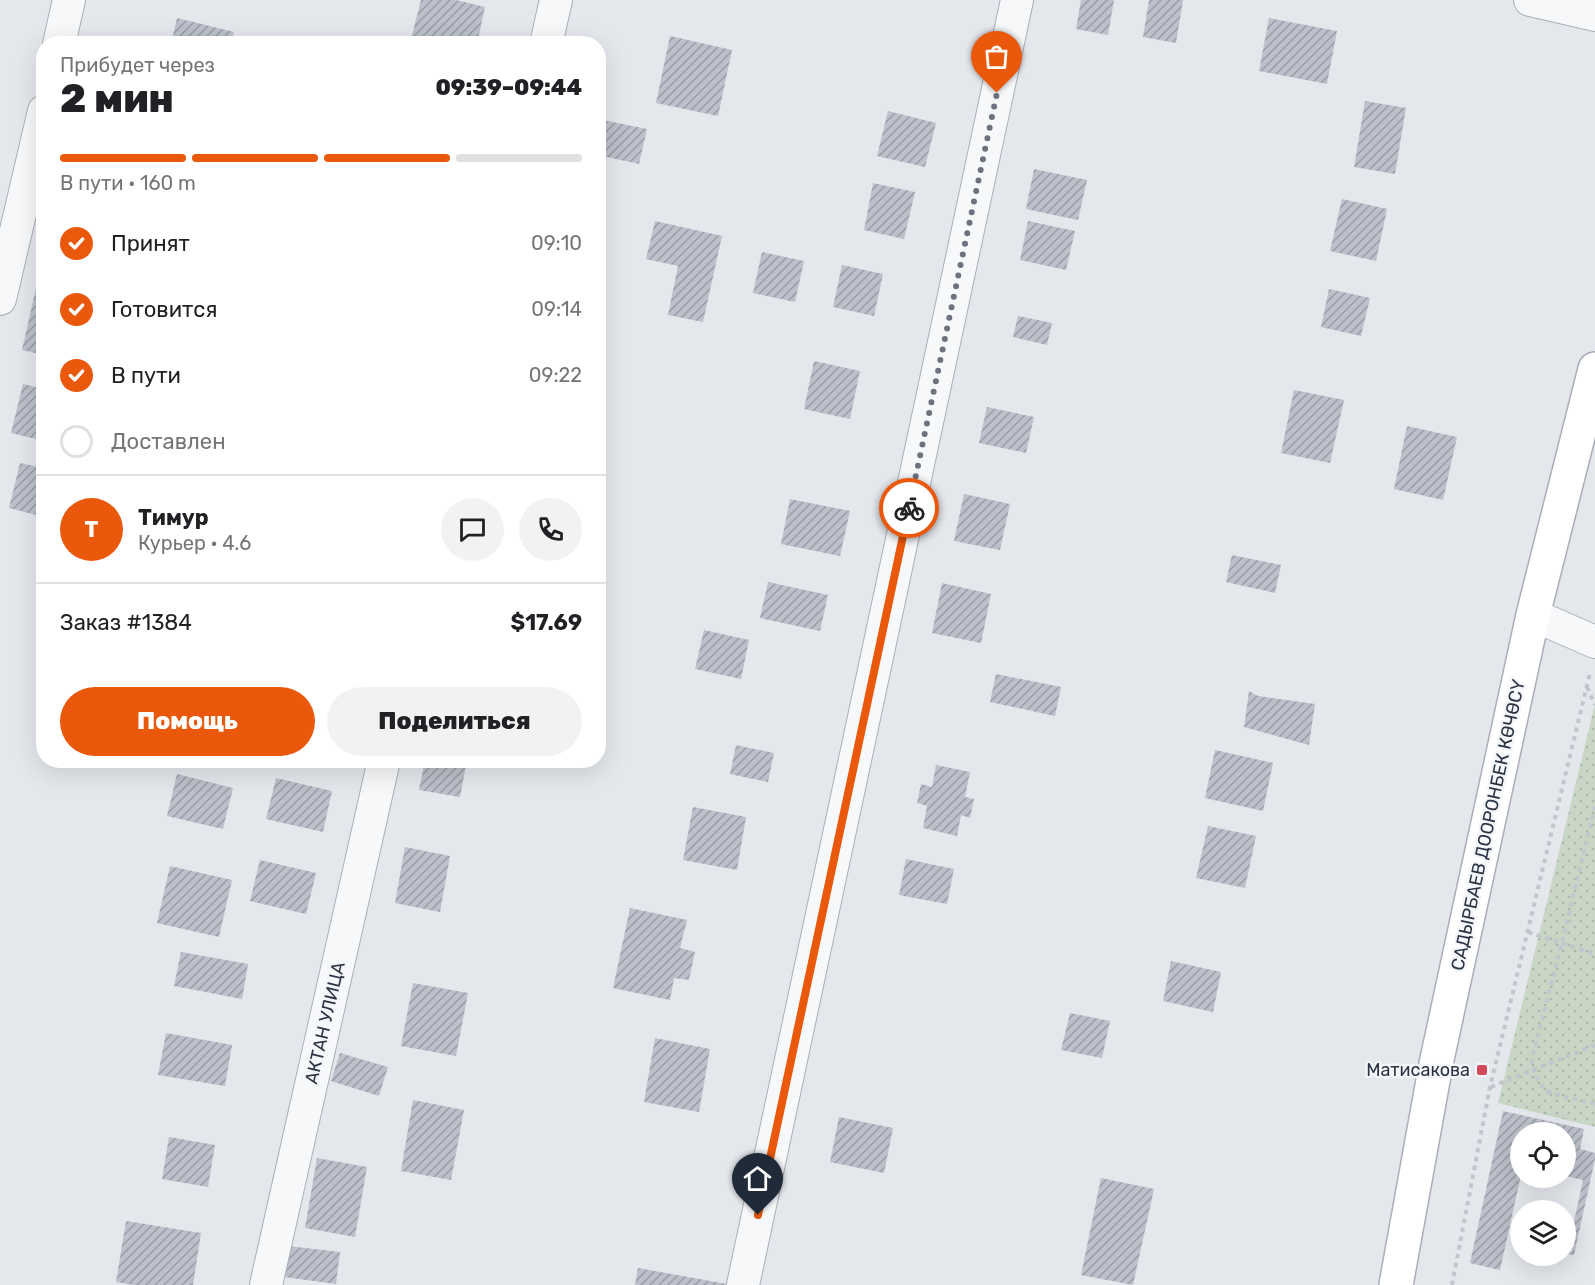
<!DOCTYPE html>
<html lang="ru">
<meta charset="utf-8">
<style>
:root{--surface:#fff;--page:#f2f2f2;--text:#202124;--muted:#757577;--line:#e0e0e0;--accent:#ea580c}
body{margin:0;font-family:Rubik,sans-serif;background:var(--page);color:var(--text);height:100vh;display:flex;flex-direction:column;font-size:22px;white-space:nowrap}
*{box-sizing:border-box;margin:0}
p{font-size:20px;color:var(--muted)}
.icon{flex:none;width:33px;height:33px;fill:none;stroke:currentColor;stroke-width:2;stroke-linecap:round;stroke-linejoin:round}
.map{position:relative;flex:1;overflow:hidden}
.details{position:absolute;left:36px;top:36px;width:570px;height:732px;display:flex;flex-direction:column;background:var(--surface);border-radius:24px;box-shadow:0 6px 24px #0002}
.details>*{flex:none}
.tools{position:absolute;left:1510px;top:1122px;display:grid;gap:12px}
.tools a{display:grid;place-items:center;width:66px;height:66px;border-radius:50%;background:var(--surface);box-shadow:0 6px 24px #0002;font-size:30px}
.pin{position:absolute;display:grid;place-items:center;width:51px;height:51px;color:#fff;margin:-62px -26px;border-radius:50% 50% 50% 0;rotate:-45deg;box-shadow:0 0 6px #0007}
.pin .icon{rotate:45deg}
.courier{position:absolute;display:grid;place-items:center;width:60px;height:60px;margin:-30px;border:4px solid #ea580c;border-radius:50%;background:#fff;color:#222;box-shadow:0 2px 8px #0007}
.head em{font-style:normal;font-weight:800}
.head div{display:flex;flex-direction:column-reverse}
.head{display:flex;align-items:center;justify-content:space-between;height:102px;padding:0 24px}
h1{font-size:39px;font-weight:800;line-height:45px}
.bar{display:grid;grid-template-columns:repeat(4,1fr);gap:9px 6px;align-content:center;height:72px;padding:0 24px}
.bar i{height:8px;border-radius:4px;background:var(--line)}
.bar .on{background:var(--accent)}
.bar p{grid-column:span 4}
.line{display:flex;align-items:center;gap:15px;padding:0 24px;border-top:2px solid var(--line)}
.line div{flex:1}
.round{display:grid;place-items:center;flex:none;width:63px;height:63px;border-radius:32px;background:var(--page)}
ol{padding:0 24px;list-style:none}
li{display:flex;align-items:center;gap:18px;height:66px}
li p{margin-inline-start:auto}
li .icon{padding:6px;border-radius:50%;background:var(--accent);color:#fff;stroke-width:4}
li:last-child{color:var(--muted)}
li i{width:33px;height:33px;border:3px solid var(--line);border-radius:50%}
.cta{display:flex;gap:12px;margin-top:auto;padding:12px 24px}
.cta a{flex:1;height:69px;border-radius:36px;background:var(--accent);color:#fff;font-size:24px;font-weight:800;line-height:69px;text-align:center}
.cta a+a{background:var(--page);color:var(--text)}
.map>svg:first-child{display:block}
.park{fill:url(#park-dots)}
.building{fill:url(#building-hatch)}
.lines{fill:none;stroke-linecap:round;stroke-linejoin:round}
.street-casing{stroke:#a9aeb7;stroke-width:34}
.secondary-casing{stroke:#a9aeb7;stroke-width:36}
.path{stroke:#c2c5cb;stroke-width:4;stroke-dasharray:4.5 4.5;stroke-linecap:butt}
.street{stroke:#f7f8fa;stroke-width:32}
.secondary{stroke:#fff;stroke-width:33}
.done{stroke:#6c737f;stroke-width:6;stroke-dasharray:0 10.8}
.route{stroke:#ea580c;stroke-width:8}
.poi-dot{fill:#d1495b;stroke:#f4f6f9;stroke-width:2}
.labels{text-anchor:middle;stroke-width:5;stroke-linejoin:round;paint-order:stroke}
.street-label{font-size:18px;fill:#2b3445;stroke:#f4f6f9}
.poi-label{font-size:18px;fill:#2b3445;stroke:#f4f6f9;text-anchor:end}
</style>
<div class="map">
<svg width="1595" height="1285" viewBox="0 0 1595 1285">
<defs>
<pattern id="park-dots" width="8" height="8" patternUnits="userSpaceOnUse" patternTransform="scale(1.5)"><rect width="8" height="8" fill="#c9d6c5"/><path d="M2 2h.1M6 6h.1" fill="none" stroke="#adb8ab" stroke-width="1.8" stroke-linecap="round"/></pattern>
<pattern id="building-hatch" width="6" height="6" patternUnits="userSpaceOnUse" patternTransform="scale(1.5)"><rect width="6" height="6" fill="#bbc0ca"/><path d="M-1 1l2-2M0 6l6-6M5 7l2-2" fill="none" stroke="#989da6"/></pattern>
</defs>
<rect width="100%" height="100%" fill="#e4e7ec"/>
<!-- park -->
<path class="park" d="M1595,704V1127L1498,1103Z"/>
<!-- building -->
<path class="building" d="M421,0H456L485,7L477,44H429L411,39Z
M1081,0H1114L1108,35L1076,29Z
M1149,0H1183L1176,43L1143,37Z
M177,18L234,32L231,44H171Z
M1269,18L1337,31L1327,84L1259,71Z
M670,36L732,50L718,116L656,103Z
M1365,101L1406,108L1395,174L1354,167Z
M888,111L936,123L925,167L877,156Z
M598,119L647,129L639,164L598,155Z
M1034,169L1087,180L1078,220L1026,209Z
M873,183L915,192L904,239L864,230Z
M1342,199L1387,209L1376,261L1330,251Z
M655,221L722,236L703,322L668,315L678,266L646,259Z
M1028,221L1075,231L1066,270L1020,260Z
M762,252L804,261L795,302L753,293Z
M842,265L883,274L874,316L833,307Z
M36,288L44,290V355L22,350Z
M1329,289L1370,298L1361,336L1321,327Z
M1018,316L1052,323L1047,345L1013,337Z
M814,361L860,371L850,419L804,409Z
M23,384L44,389V441L11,433Z
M1294,390L1344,400L1330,463L1281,453Z
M987,407L1034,417L1026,453L979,443Z
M1407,426L1457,437L1443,500L1394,489Z
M20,463L44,468V517L9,508Z
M964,494L1010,504L1000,550L954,541Z
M790,499L850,511L840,556L781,544Z
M1232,555L1281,565L1275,593L1226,582Z
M768,582L828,595L820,631L760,618Z
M942,583L991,594L981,643L932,633Z
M704,630L749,640L741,679L695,669Z
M996,674L1061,687L1055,716L990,702Z
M1249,691L1258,696L1315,704L1309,745L1244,727Z
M736,745L774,753L768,782L730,774Z
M1215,750L1273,763L1263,811L1205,798Z
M425,760H467L460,797L419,790Z
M936,765L970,772L965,797L974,799L970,818L961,815L957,836L923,828L927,806L917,803L921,784L932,787Z
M177,774L233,788L223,829L167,816Z
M276,778L332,791L323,832L266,819Z
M693,807L746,817L737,870L683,860Z
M1208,826L1256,836L1245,888L1196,878Z
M405,847L450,856L440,912L395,903Z
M906,859L954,869L947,904L899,895Z
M260,860L316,873L306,914L250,901Z
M170,866L232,880L219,937L157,923Z
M630,908L687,920L680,948L695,952L689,980L674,978L670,1000L613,988Z
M181,952L248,964L242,999L174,986Z
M1171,961L1221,972L1213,1012L1163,1001Z
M413,983L468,993L456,1056L401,1046Z
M1070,1013L1110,1021L1102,1058L1061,1050Z
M166,1033L232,1045L225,1086L158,1075Z
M655,1038L710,1049L699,1112L644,1102Z
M340,1053L388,1067L379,1096L331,1081Z
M413,1100L464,1110L451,1180L401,1171Z
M1503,1111L1584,1129L1580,1149L1595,1153V1159L1574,1255L1567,1254L1583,1180L1566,1176V1132H1521V1175L1500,1270L1470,1263Z
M839,1117L893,1128L884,1173L830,1162Z
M169,1137L215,1145L208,1187L162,1179Z
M317,1158L367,1167L355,1237L305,1228Z
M1101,1178L1154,1189L1133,1285L1081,1275Z
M126,1221L201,1233L193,1285H133L116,1282Z
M288,1246L340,1252L336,1284L284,1277Z
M638,1268L727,1284V1285H635Z"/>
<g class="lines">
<!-- street casing -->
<g class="street-casing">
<path id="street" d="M1530,0L1595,15
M59,44L69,0
M546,44L556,0
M0,299L44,111
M1533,615L1595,642
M266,1285L384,760
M743,1285L1017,0"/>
</g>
<!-- secondary casing -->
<g class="secondary-casing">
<path id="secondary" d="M1396,1285L1436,1064L1533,615L1595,369"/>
</g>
<!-- path -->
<path class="path" d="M1587,687L1595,705
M1595,806L1562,943L1532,1058C1533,1072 1538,1085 1550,1093L1595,1104
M1528,932L1595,954
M1491,1087L1595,1045
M1452,1285L1490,1087L1590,673"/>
<!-- street -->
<use href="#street" class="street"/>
<!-- secondary -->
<use href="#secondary" class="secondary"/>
</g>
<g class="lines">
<!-- done -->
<path class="done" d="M909,508L997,93"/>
<!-- route -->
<path class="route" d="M758,1215L909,508"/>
</g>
<!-- markers -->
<rect class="poi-dot" x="1476" y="1064" width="12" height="12" rx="3"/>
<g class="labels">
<!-- street labels -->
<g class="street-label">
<text transform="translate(1488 825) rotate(-78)" y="6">САДЫРБАЕВ ДООРОНБЕК КӨЧӨСҮ</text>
<text transform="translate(325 1023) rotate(-77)" y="6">АКТАН УЛИЦА</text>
</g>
<!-- poi labels -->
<g class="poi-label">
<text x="1470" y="1076">Матисакова</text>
</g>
</g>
</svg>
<div class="tools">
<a><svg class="icon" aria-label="locate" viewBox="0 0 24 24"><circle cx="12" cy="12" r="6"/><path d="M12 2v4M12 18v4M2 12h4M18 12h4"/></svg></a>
<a><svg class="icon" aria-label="layers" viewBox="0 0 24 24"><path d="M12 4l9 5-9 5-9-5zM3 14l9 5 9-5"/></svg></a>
</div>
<div class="pin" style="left:997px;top:93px;background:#ea580c"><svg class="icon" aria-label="bag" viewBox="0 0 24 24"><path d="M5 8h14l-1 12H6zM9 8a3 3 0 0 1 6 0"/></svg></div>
<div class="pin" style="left:758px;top:1215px;background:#1f2937"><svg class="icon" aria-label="home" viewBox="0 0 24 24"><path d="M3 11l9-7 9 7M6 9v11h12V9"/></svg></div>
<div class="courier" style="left:909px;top:508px"><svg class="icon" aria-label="bike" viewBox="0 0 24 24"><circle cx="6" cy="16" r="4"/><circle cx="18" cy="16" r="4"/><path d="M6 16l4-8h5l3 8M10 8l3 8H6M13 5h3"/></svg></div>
<section class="details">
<div class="head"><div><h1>2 мин</h1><p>Прибудет через</p></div><em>09:39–09:44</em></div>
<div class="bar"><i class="on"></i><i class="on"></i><i class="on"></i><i></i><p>В пути · 160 m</p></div>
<ol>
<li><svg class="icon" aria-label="check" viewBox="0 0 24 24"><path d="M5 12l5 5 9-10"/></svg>Принят<p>09:10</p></li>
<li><svg class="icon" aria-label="check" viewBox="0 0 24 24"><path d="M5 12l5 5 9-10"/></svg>Готовится<p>09:14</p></li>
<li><svg class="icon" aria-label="check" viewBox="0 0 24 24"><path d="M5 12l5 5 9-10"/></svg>В пути<p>09:22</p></li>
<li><i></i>Доставлен</li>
</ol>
<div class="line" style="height:108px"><b class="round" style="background:var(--accent);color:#fff">Т</b><div><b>Тимур</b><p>Курьер · 4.6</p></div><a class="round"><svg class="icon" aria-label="chat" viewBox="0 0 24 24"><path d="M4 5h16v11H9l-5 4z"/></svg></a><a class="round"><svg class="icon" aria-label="phone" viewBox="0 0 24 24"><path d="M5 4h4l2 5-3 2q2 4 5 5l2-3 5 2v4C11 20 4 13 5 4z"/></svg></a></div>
<div class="line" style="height:78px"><div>Заказ #1384</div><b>$17.69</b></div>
<div class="cta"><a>Помощь</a><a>Поделиться</a></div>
</section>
</div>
